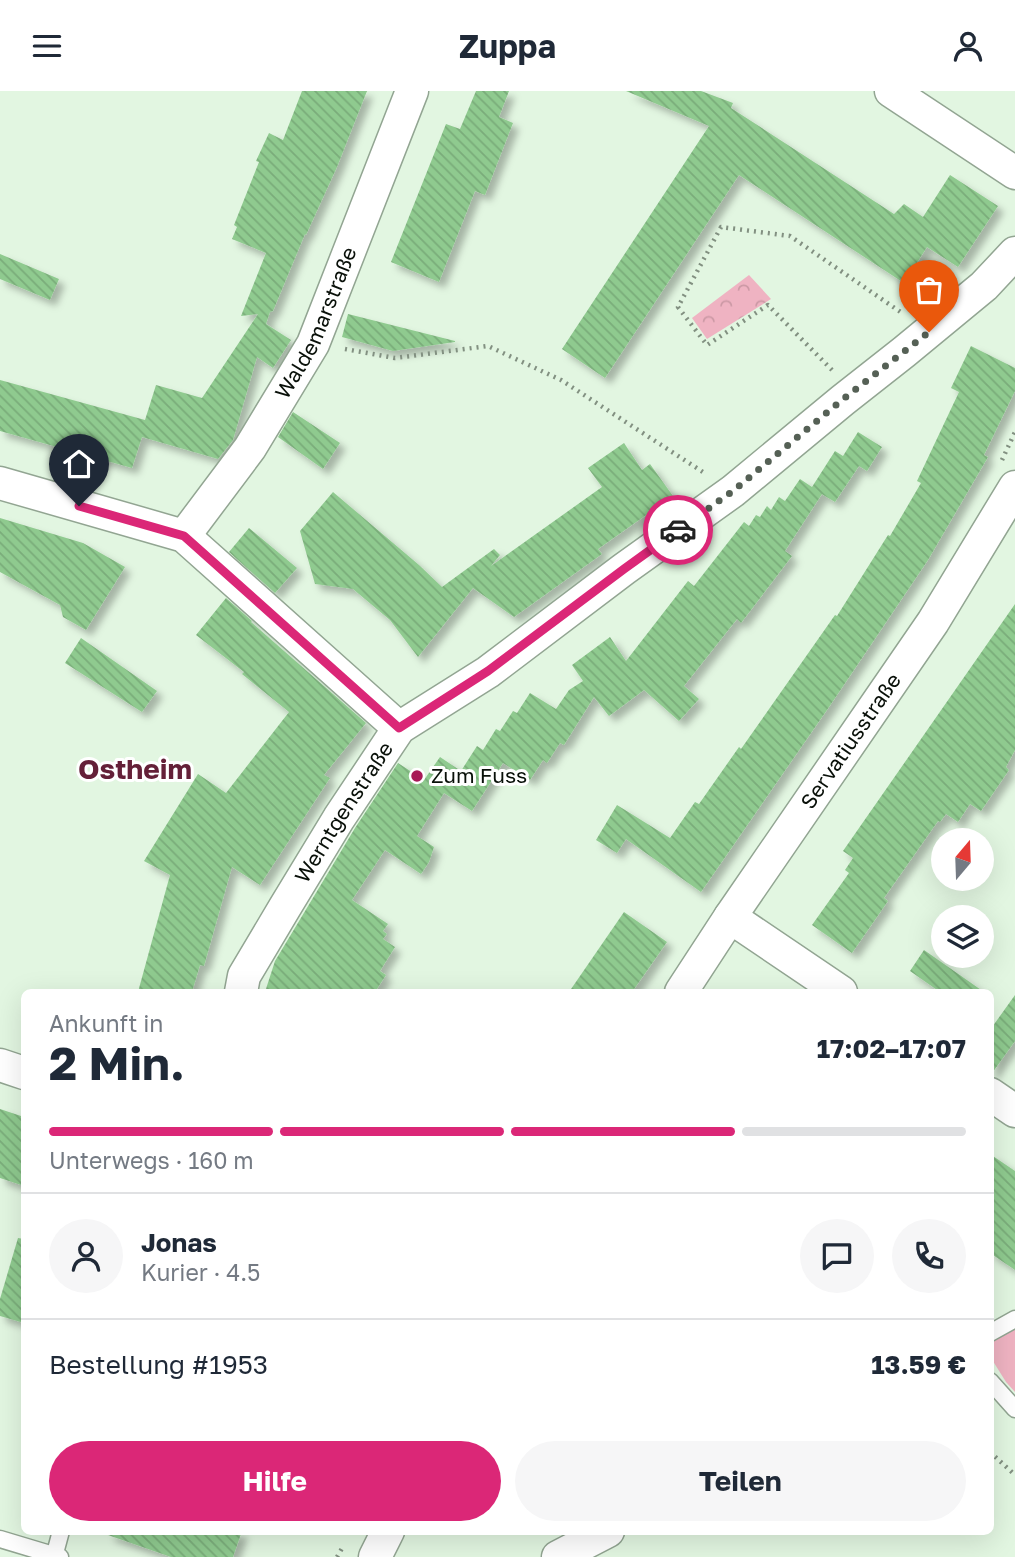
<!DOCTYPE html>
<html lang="de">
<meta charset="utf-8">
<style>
:root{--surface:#fff;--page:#f6f6f7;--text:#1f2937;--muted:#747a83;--line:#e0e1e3;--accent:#db2777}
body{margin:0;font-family:"Golos Text",sans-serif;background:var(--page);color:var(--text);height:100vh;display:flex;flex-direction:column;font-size:26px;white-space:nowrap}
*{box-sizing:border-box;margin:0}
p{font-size:23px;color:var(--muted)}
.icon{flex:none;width:38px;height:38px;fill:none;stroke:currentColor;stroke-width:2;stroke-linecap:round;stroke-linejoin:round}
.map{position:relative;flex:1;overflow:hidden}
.details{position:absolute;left:21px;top:898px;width:973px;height:546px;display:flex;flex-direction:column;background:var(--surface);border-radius:10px;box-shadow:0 7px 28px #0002}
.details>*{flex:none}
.needle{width:46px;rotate:19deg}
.controls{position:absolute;left:931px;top:737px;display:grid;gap:14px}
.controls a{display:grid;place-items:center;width:63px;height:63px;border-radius:50%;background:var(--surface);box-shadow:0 7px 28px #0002;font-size:35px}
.pin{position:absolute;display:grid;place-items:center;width:60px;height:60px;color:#fff;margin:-72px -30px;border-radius:50% 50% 50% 0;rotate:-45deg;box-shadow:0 0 7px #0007}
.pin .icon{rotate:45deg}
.courier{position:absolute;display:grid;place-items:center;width:70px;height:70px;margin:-35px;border:5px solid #db2777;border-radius:50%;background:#fff;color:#222;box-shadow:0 2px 9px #0007}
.summary em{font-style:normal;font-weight:700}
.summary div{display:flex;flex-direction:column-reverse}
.summary{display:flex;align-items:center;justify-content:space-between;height:119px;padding:0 28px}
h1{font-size:46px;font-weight:700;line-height:52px}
.bar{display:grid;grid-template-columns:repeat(4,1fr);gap:10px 7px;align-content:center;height:84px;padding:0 28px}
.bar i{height:9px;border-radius:5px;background:var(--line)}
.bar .on{background:var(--accent)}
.bar p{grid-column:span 4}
.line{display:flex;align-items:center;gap:18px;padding:0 28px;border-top:2px solid var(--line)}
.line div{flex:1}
.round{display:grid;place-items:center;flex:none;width:74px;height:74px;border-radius:37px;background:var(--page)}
.button{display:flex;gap:14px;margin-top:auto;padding:14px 28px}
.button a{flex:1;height:80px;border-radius:42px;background:var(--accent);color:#fff;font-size:28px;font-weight:700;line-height:80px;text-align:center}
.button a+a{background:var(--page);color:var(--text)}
header{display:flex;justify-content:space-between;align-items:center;height:91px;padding:0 28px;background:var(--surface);font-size:32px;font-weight:700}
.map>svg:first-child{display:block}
.green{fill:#efb3c2}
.park{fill:url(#park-crowns)}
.building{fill:url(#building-back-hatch);filter:url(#shadow)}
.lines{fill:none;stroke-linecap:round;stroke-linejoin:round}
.lane-casing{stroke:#92a592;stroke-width:19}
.street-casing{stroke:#92a592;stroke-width:35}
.path{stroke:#829081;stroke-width:4.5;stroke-dasharray:2 5;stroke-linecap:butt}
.lane{stroke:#fff;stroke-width:16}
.street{stroke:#fff;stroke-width:32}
.done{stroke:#556055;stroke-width:7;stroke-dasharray:0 12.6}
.route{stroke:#db2777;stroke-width:9}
.poi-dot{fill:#a81956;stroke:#fff;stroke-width:2.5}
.labels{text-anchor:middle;stroke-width:6;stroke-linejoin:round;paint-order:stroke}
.street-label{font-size:21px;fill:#091009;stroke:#fff}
.poi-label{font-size:21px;fill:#091009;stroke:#fff;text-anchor:start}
.district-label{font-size:28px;font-weight:bold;fill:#642038;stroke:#fff}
</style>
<header><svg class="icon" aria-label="menu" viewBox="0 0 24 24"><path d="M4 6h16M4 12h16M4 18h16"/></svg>Zuppa<svg class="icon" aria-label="person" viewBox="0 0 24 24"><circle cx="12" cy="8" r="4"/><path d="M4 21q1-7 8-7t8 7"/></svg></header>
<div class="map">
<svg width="1015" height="1466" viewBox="0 0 1015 1466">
<defs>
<pattern id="park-crowns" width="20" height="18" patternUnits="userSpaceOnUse" patternTransform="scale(1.75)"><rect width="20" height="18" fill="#efb3c2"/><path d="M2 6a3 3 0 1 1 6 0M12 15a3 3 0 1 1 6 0" fill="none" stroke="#cc99a5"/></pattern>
<pattern id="building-back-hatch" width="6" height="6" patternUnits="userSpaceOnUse" patternTransform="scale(1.75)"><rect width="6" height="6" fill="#8fca8f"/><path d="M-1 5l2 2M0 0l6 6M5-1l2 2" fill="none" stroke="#7aac7a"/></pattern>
<filter id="shadow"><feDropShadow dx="6" dy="6" stdDeviation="3.5" flood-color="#0004"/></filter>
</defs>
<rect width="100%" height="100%" fill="#e2f6e1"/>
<!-- green -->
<path class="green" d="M1015,1238V1301L1006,1291L991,1267V1252Z"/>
<!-- park -->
<path class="park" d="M749,184L771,208L707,248L692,227Z"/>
<!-- building -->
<path class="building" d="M302,0H367L337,76L306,144L305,143L273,220L270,221L266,233L291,249L273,277L257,266L233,349L218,368L142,346L132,377L0,340V289L145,329L156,294L202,307L258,223L241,225L266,162L232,148L237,136L234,134L259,71L256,70L269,42L283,49Z
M476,0H509L499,26L513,32L485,104L475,100L439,191L391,171L446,33L460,38Z
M626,0H701L733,12L731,17L894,123L904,113L923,126L950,84L998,115L958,176L927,156L904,192L739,84L605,287L562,258L709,35Z
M0,163L59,188L50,209L0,188Z
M348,223L455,250V251L393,260L342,246Z
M971,255L1015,277V300L984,364L988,366L928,469L829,616L701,801L626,748L617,762L596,749L617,714L670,747L695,711L699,713L739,656L741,658L835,524L837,525L888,444L890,445L921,392L917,390L959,301L951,297Z
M293,321L340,352L323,378L278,346Z
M858,341L882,356L867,380L859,375L835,411L820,402L822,403L785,460L792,465L741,532L737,528L684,595L699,608L679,630L644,599L609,625L594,606L564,654L560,652L547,672L543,669L530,689L503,672L472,720L444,702L417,745L434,756L429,771L421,783L385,759L352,809L388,833L383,840L387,843L383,848L395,856L380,880L386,884L375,901H265L275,870L355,737L398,672L424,689L440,666L461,680L477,655L483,659L496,638L500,640L513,620L517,622L530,602L556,618L569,599L583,590L572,574L610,546L626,570L688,490L694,495L744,431L749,435L756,424L760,426L767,415L771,419L779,406L785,410L800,388L812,396L835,360L843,365Z
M624,352L642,379L650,373L673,405L598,458L602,463L514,526L473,497L418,566L390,529L353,498L315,493L300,440L333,401L419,474L442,496L494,458L500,464L491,475L602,396L588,377Z
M0,427L83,452L125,476L86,539L63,526L60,514L0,481Z
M249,437L297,477L275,502L229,461Z
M226,507L252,530L251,531L366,632L324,684L330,687L260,794L232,776L204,875L200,874L192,901H138L170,784L144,770L198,683L226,702L289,621L242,583L244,581L196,544Z
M1015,513V659L1006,676L1009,679L981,720L970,713L958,731L946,723L940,731L938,730L884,807L888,810L852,862L812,834L849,782L845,779L853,767L843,760Z
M81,547L157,600L142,621L65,572Z
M624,821L667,851L632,901H569Z
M924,859L984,901H940L910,880Z
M1015,904V950L990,985V939Z
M0,1018L24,1026V1095L0,1087Z
M990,1063L1015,1080V1179L990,1162Z
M18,1147L24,1148V1232L0,1225V1208Z
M109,1440H242L233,1466H171L108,1444Z"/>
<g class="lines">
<!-- lane casing -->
<g class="lane-casing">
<path id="lane" d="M990,1242L1015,1228
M990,1290L1015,1318
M0,1448L60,1466
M54,1466L61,1440"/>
</g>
<!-- street casing -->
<g class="street-casing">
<g id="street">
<path d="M891,0L1015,82"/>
<path d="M0,392L184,445L399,637"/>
<path id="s1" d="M184,445L250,357L313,253L412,0"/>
<path d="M730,826L841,901"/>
<path id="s2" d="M241,901L244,885L285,816L339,727L399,637L488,581L624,478L733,400L843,309L904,261L984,195L1015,162"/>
<path id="s3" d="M681,901L730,826L933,531L1015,396"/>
<path d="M0,974L24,982"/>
<path d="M990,1003L1015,1020"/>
<path d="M375,1466L388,1440"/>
<path d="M558,1466L608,1440"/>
</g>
</g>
<!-- path -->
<path class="path" d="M345,258L395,267L488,255L561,289L706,383
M832,279L768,214L707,254L678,216L721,136L790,145L902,222
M1002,369L1015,341
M990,1361L1015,1384
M337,1466L344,1454"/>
<!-- lane -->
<use href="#lane" class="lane"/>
<!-- street -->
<use href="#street" class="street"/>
</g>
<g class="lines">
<!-- done -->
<path class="done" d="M678,439L733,400L842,309L929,241"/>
<!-- route -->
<path class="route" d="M79,415L184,445L399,637L488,580L624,478L678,439"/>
</g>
<!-- markers -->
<circle class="poi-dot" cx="417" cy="685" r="7"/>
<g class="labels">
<!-- street labels -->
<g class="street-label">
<text dy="7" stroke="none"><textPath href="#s1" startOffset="252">Waldemarstraße</textPath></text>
<text dy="7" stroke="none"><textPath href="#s3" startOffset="303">Servatiusstraße</textPath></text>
<text dy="7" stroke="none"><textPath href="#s2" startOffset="208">Werntgenstraße</textPath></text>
</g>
<!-- poi labels -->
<g class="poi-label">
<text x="431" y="692">Zum Fuss</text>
</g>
<!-- district labels -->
<g class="district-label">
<text x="135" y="688">Ostheim</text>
</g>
</g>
</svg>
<div class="controls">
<a><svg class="needle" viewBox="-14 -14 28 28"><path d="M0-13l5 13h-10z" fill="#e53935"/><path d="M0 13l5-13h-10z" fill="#747a83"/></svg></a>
<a><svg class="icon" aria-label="layers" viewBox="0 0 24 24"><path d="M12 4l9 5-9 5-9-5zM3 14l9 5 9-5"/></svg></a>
</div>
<div class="pin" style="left:929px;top:241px;background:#ea580c"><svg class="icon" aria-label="bag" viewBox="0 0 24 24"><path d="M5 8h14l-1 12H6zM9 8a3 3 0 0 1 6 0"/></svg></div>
<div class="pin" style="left:79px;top:415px;background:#1f2937"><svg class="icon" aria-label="home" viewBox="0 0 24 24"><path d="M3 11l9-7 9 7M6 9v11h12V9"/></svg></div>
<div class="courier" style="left:678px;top:439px"><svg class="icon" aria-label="car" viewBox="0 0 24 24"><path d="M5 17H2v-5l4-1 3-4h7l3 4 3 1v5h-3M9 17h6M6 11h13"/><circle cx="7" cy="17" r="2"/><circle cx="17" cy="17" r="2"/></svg></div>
<section class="details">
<div class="summary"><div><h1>2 Min.</h1><p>Ankunft in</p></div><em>17:02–17:07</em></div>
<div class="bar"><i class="on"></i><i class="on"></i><i class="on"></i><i></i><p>Unterwegs · 160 m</p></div>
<div class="line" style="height:126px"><a class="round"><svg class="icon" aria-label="person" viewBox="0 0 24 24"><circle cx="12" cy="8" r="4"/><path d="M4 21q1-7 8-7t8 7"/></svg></a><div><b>Jonas</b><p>Kurier · 4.5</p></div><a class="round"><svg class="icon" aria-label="chat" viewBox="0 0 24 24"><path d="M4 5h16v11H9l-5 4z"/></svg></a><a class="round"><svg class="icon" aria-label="phone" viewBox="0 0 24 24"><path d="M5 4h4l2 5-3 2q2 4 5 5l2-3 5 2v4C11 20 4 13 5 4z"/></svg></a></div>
<div class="line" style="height:91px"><div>Bestellung #1953</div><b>13.59 €</b></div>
<div class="button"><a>Hilfe</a><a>Teilen</a></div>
</section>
</div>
